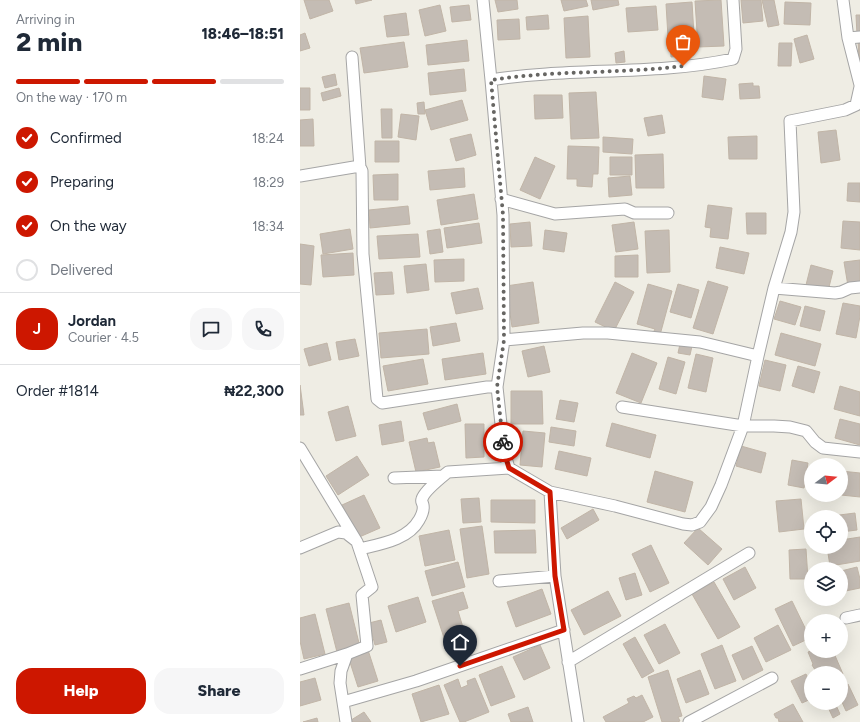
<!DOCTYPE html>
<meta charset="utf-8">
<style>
:root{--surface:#fff;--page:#f6f6f7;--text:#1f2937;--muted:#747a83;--line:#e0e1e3;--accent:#cd1700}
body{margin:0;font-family:Figtree,sans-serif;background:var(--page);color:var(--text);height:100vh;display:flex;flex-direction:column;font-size:15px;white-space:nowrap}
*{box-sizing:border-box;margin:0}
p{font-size:13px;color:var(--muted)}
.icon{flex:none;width:22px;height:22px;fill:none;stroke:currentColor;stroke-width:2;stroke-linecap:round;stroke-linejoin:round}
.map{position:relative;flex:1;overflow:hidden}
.panel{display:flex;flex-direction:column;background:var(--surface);width:300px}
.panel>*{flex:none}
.needle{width:26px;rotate:74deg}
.tools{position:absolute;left:504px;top:458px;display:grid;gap:8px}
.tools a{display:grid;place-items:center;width:44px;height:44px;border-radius:50%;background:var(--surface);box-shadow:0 4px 16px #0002;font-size:20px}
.pin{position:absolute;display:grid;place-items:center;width:34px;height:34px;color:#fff;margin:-41px -17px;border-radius:50% 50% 50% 0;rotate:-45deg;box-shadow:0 0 4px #0007}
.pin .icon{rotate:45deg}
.courier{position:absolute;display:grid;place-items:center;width:40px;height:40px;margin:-20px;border:3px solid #cd1700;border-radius:50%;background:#fff;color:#222;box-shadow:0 1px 5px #0007}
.summary em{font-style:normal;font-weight:800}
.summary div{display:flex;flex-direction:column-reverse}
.summary{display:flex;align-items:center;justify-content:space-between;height:68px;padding:0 16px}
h1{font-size:26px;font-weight:800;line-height:30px}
.bar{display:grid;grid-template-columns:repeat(4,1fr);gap:6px 4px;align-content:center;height:48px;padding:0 16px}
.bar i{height:5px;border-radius:3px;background:var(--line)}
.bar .selected{background:var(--accent)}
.bar p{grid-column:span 4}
.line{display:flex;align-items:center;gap:10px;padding:0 16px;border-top:1px solid var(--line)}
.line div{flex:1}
.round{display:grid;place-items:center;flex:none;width:42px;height:42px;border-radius:16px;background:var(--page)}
ol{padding:0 16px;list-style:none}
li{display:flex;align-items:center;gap:12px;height:44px}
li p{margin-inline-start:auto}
li .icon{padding:4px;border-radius:50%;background:var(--accent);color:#fff;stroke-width:4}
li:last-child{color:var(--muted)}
li i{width:22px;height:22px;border:2px solid var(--line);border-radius:50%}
.button{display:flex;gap:8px;margin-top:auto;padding:8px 16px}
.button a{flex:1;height:46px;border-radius:16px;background:var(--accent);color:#fff;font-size:16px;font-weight:800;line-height:46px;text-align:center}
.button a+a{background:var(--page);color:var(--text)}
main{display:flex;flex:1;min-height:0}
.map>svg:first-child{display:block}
.building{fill:#c4bcb4;stroke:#c1b5a7}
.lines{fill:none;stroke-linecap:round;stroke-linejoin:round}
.minor-casing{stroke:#a5a5a5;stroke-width:13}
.minor{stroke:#fff;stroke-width:11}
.done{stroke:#676663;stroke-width:4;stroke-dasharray:0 7.2}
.route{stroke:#cd1700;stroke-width:5}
</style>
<main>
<section class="panel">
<div class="summary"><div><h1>2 min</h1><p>Arriving in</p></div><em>18:46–18:51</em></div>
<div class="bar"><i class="selected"></i><i class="selected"></i><i class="selected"></i><i></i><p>On the way · 170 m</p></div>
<ol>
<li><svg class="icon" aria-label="check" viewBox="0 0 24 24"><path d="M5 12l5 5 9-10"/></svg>Confirmed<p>18:24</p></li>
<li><svg class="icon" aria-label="check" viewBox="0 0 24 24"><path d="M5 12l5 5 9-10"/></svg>Preparing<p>18:29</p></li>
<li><svg class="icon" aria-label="check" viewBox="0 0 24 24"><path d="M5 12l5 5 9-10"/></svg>On the way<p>18:34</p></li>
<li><i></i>Delivered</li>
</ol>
<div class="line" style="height:72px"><b class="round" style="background:var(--accent);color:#fff">J</b><div><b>Jordan</b><p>Courier · 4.5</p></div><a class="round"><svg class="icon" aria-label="chat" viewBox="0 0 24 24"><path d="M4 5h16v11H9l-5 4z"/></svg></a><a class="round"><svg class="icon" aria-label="phone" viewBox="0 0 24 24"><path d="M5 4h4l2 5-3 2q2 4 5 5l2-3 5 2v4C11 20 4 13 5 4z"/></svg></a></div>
<div class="line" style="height:52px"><div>Order #1814</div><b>₦22,300</b></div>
<div class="button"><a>Help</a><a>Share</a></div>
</section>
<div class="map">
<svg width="560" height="722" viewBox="0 0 560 722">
<rect width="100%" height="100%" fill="#efede4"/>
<!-- building -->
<path class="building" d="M4,0H29L33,11L10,19Z
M55,0H72L56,4Z
M195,0H217L218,9L198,12Z
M261,0H286L288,6L264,11Z
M291,0H318L319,5L293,10Z
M421,0L424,46L398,47L395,1Z
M441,0H461L463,21L443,23Z
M462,0H474L479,25L468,27Z
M392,2L394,35L368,37L366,4Z
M485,2L511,3L510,25L484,24Z
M140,5L146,31L125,36L119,10Z
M169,5L171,20L152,22L150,7Z
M356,6L358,30L328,32L326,8Z
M106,13L109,35L87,37L84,16Z
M248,15L249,29L227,30L226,17Z
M556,15H560V35H557Z
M288,16L290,57L266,58L264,18Z
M219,19L220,39L198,40L197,20Z
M5,33L10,48L0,51V35Z
M507,35L514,59L500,63L494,39Z
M393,37L394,55L371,57L370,39Z
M558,39H560V62H559Z
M167,40L169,61L128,65L126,45Z
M104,42L108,67L64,73L60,48Z
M479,43H492L491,66H478Z
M324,51L325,62L316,63L315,53Z
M164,69L166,91L130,95L128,73Z
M35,74L37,85L25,88L22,77Z
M404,76L426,79L423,100L402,97Z
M453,83V86H459L460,98L440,99L439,84Z
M0,88H10V110H0Z
M39,88L41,96L23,101L21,93Z
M296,92L299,138L271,139L269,93Z
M234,95H262L263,118L235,119Z
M162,100L168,120L131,130L125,110Z
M124,102L125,114H118L117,103Z
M81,109H92V138H82Z
M101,114L119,116L116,140L98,137Z
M362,115L365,133L348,136L344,118Z
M13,119L14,146H0V120Z
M536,130L540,160L521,163L518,132Z
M171,134L176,155L156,161L150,139Z
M457,136V159H429L428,137Z
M303,137L333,139L332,154L303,152Z
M75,141H99V162H75Z
M268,146L299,147L298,174H293L292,187L277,186V179H267Z
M363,154L364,188H336L335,155Z
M235,157L255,166L240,199L220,190Z
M310,157H332V175H310Z
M164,168L165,187L130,190L128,171Z
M98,174V200H74L73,175Z
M330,176L332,195L309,197L308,178Z
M548,183H560V202L547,201Z
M174,194L178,219L141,225L137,200Z
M408,205L432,208L428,239L410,237L411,228L405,227Z
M108,206L110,224L70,228L69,210Z
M446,213H466V234H447Z
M543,221L560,222V250L541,248Z
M230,222L232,246L211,247L210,224Z
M334,222L338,249L316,252L312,225Z
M179,223L182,243L147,248L144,228Z
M50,229L53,249L23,254L20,234Z
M140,229L143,252L130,254L127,231Z
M245,230L267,233L264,252L243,249Z
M369,230L370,272L347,273L345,231Z
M118,234L120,257L79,259L77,236Z
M0,244L14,246L11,285L0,284Z
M420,247L449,253L444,274L416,268Z
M53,253L54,275L23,277L21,255Z
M338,255V277H315V256Z
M164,259V281L135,282L134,260Z
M560,260V284L548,286L544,262Z
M126,264L129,290L107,293L104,266Z
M511,265L533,271L528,291L506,285Z
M92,272L94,294L76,295L74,273Z
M408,281L428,287L413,334L393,328Z
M233,282L239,323L212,327L206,286Z
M315,282L334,292L314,331L295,322Z
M348,284L372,291L360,335L353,333L355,329L337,324Z
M378,284L399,290L391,318L370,312Z
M178,288L183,309L156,314L151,293Z
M480,301L501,307L495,325L474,319Z
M543,303L560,306V316L556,338L536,334Z
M505,306L525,311L520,331L500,326Z
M156,323L160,341L133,346L130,327Z
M127,329L129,354L81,358L79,333Z
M481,333L521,344L515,366L475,355Z
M55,339L59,356L39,360L36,342Z
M27,343L31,360L9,366L4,349Z
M380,344L392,346L390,355L378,353Z
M244,346L250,372L228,377L222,351Z
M183,353L186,374L145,380L142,359Z
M332,353L357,363L341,403L316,393Z
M396,354L413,358L406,392L388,388Z
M368,357L385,362L376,394L359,389Z
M123,359L128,384L88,391L83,366Z
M465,360L486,365L480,391L459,386Z
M498,366L520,372L514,393L492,386Z
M0,385L4,415H0Z
M540,386L560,392V416L534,409Z
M211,391H242L243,424H211Z
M260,400L278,403L274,422L256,419Z
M157,404L161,421L128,430L123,413Z
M48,406L56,436L36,441L28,412Z
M540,419L560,424V445L535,438Z
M101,421L104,441L82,445L79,425Z
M312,423L356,435L350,458L306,446Z
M165,424H184V457L166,458Z
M251,427L276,431L274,446L249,442Z
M223,431L245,433L242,467L220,465Z
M127,438L128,443L134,442L140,467L116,472L109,442Z
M215,440L217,455L207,456L205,441Z
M441,446L466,453L461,473L436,466Z
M259,451L291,458L287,476L255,469Z
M57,456L69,475L38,495L26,476Z
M492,460L508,463L504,488L488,485Z
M355,471L393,482L385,512L347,502Z
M541,471L560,473V497L541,495Z
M64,495L80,528L57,538L42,505Z
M179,498L181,522L163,523L161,499Z
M501,499L504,529L479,532L476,501Z
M191,500H235V523L191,522Z
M293,509L299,520L267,539L261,528Z
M555,513L557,530L541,532V517H524Z
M182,526L189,574L167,578L160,529Z
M398,528L422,549L408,565L384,543Z
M149,530L155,560L125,566L119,536Z
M235,530L236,553H195L194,531Z
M560,537V561L530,566L527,547H541V540Z
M351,545L369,583L350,592L332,554Z
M506,549L508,579H490L489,550Z
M158,562L165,587L132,596L125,571Z
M445,567L456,588L434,600L423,579Z
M557,567L560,579V588L541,592V571Z
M335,573L342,595L326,600L319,578Z
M414,582L440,627L418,639L392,594Z
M242,589L251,614L216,627L207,602Z
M308,591L321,616L284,635L271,610Z
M163,592L168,608L158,611L168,644L148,650L132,601Z
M118,597L126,622L96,632L88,606Z
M492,601L510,638L493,646L475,609Z
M49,603L60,647L37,652L26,609Z
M15,614L25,654L4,659L0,641V618Z
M81,620L87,642L75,645L69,623Z
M365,624L380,653L359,664L344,635Z
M478,625L491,650L466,662L454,638Z
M335,637L354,671L342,678L323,644Z
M240,645L250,668L224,680L213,657Z
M422,645L436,681L415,689L401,654Z
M452,646L463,670L443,680L432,655Z
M68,650L78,681L58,687L48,656Z
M511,651H533L543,674L541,675V673H517L512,665L513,664L508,652Z
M202,666L215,697L191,706L179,675Z
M368,670L382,716L378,717L380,721L377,722H362L348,677Z
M400,670L409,694L386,703L377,679Z
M506,674L511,684V699L502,703L491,681Z
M15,678L21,700L0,706V682Z
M175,678L189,712L164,722H160L144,685L158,679L161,688L168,685L167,681Z
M548,684L558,705L546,711L541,700V687Z
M139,685L149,714L121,722L112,694Z
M342,695L353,717L343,722H306L303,717L329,703L327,699L334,696L336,698Z
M526,703H535L540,714L533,718Z
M493,704L503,722H479L478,718H476L474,714Z
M228,707L233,722H211L208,714Z
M64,712L71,722H48Z
M17,718L18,722H3Z"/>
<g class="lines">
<!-- minor casing -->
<g class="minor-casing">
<path id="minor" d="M183,0L191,80L203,215L204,340L197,387L204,452L209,468
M543,0L548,38L560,85
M548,38L560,37
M52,57L60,168
M191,80C271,67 353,76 433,59L436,49L433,0
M0,176L54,167H60L62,171L63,254L77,399L82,403L187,387H197
M201,199L255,214L325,209L334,213H368
M474,288L535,293L541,292L550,288L560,287
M204,340L283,333H308L400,342L458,356
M322,407L443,426H474L490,427L506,431L515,442L523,448L560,452
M0,448L57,542L72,587L62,595L67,646L47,654L41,671L40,683L46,722
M94,478L143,476
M250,492L255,576L278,722
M0,548L38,532L46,533L55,540
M60,549C80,544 108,540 119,520C122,515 124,510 123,505C122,501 121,502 122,499C124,491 142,477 148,472L209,468L250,492L315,506L383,524L392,525L400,522L411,507L421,485L443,426L458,356L474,288L491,232L494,212L490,121L545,110L556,105L560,87
M199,581L255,576
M546,618L560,615
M268,662L449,553
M0,669L47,654
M43,702L116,681L264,630
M389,722L472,678"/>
</g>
<!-- minor -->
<use href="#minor" class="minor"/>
</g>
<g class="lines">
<!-- done -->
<path class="done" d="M203,442L197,387L204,340L203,215L191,80C255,70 319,74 383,66"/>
<!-- route -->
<path class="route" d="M160,666L264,630L255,576L250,492L209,468L204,452L203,442"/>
</g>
</svg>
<div class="tools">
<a><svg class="needle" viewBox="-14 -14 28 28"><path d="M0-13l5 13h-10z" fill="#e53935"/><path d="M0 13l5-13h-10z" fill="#747a83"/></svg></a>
<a><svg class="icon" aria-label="locate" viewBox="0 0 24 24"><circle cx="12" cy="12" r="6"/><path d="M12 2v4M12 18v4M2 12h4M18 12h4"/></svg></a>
<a><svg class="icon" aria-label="layers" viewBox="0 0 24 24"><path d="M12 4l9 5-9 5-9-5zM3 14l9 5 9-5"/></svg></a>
<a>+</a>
<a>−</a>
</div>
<div class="pin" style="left:383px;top:66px;background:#ea580c"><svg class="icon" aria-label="bag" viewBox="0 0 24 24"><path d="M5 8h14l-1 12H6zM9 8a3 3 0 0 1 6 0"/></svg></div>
<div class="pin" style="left:160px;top:666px;background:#1f2937"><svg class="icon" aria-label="home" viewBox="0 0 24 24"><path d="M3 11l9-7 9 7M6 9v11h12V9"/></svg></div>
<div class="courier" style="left:203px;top:442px"><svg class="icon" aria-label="bike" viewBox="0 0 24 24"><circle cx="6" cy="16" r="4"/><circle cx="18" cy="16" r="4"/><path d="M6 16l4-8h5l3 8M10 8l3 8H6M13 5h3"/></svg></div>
</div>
</main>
